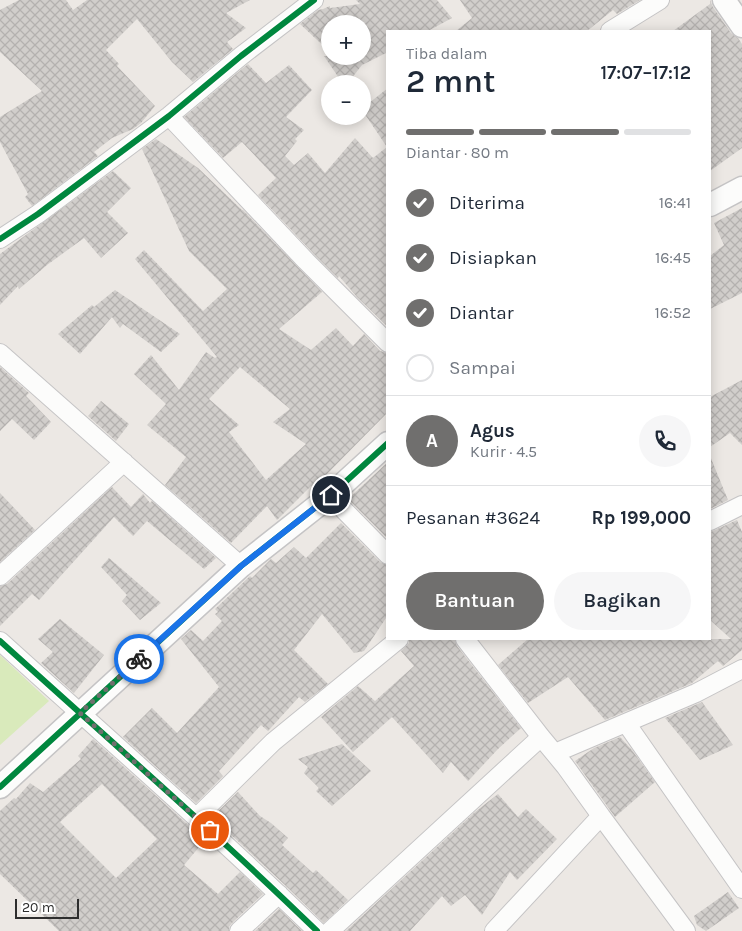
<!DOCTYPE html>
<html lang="id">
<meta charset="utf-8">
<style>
:root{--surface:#fff;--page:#f6f6f7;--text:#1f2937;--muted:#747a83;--line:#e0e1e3;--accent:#706f6e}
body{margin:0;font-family:Karla,sans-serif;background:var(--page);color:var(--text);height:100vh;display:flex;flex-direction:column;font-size:19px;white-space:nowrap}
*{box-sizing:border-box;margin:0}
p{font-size:16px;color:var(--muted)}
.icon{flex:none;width:28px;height:28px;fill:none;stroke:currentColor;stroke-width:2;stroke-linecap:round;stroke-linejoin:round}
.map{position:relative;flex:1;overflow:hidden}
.sheet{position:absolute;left:386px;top:30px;width:325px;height:610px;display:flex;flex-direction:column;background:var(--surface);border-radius:0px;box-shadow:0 2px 12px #0003}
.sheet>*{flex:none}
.tools{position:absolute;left:321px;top:15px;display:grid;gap:10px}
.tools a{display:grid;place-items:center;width:50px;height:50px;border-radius:50%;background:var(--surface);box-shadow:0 2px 12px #0003;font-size:25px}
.scale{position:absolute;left:15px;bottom:12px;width:64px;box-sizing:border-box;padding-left:5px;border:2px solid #2e2e2e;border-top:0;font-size:14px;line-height:18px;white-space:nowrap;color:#2e2e2e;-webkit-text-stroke:4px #fff;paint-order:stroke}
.pin{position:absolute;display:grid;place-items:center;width:42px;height:42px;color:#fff;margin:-21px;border:2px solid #fff;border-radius:50%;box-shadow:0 1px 5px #0007}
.courier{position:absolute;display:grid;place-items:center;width:50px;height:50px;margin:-25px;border:4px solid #1a73e8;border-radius:50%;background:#fff;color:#222;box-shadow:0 1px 6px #0007}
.head em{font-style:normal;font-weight:600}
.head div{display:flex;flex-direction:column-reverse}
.head{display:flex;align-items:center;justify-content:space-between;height:85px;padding:0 20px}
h1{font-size:32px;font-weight:600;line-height:38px}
.bar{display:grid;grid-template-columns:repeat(4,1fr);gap:8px 5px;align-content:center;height:60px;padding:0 20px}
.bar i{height:6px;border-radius:4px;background:var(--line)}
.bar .on{background:var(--accent)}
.bar p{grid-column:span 4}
.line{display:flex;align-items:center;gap:12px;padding:0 20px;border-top:1px solid var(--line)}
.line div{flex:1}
.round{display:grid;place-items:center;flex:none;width:52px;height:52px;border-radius:26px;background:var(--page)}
ol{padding:0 20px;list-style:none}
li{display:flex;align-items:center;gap:15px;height:55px}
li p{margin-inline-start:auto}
li .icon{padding:5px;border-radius:50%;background:var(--accent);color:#fff;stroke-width:4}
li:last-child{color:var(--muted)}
li i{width:28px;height:28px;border:2px solid var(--line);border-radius:50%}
.primary-button{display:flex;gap:10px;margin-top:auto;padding:10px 20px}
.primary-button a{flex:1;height:58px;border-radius:30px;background:var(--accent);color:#fff;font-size:20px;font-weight:600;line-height:58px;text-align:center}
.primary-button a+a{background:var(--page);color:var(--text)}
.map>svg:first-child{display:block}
.pitch{fill:#d9eabb}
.building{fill:url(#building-cross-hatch);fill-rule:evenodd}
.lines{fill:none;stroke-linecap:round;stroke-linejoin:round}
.minor-casing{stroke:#c5c4c5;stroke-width:20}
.tertiary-casing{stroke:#c5c4c5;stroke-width:25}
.minor{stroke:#fcfcfb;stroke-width:18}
.tertiary{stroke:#fcfcfb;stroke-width:22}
.cycleway-casing{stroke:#fff;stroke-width:9}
.cycleway{stroke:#00873e;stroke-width:6}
.done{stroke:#706f6e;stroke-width:5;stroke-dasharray:0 9}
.route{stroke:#1a73e8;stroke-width:6}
</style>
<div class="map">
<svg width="742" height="931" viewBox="0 0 742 931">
<defs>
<pattern id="building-cross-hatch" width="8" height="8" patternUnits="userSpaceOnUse" patternTransform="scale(1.25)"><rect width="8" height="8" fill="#d1cecb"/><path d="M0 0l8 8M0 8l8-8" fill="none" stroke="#b4b1af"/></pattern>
</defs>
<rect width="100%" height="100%" fill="#ece8e4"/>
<!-- pitch -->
<path class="pitch" d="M0,655L49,701L0,745Z"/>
<!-- building -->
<path class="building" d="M19,0H66L73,10L87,0H250L226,13L246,28L227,42L233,49L193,82L172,62L137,19L106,50L119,64L117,66L155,106L141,123L133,129L112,138L94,152L98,156L32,206L25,197L28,194L0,142V117L42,91L0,52V10Z
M356,0H437L452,18L428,31H388V52L362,65L347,84H343L324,56H362V24H330V52L300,24L318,10L323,9L330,6V8L360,4Z
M460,0H640L617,14L613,10L587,31H456L472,18Z
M710,0L713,7L731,33L738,38L742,44V148L710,171V31H673L710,4Z
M248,64L266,83L289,65L312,90L286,117L304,130L295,139L297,141L285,156L294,165L308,153L325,173L355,138L373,158L387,147L362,110L369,103L388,88V327L357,297L339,276L338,278L314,254L258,195L276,178L242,142L223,158L184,117Z
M156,139L198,168L242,210H243L322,292L279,329L311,350L336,328L353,346L364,334L380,351L388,353V412L327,474L328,476L320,487L317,489L311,486L277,520L267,506L231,543L165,485L186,457L147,425L166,404L134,374L151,355L179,390L206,352L215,358L217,357L135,259L144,250L203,311L227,289L189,251L142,149ZM240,367L290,409L273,422L306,444L266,480L229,432L239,425L209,399Z
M113,171L131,188L107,212L128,233L101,258L84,238L47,265L19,289L18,286L0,305V254Z
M742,208V293L710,309V256L724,245L714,223Z
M115,290L180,334L161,352L123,324L120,328L112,317L80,354L58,334L92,305L94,307Z
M0,367L29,393L26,396L51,422L34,440L12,419L0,431Z
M742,380V445L730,433L710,447V397Z
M101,401L129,424L116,441L88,416Z
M710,456L728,500L710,509Z
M388,462V538H387L348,499Z
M112,487L131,507L143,494L150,503L152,501L216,558L204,569L147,521L133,536L114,517L39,600L32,594L0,626V586L7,584Z
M0,493L35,530L0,562Z
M737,520L742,532V650L723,666L718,661L692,683L605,720L568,677L528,703L498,665L528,639H731L710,620V532L715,530Z
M341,523L380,562L388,565V615L364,651L354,653L322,614L294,650L328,684L305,702L299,697L268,731L261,725L219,771L223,776L196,803L123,737L152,708L177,733L219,687L181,639L191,630L203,641L222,621L215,614L218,612L215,609L250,576L252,578L271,559L276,563L294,547L306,558Z
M109,558L161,603L140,620L122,601L127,595L101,567Z
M60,619L104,655L74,693L41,663L53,652L38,639Z
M409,639H455L457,646L521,728L498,749L468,781L451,762L443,773L392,717L353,752L321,717L358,686L375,701L414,666L401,651L409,643Z
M702,702L733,745L700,760L665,718Z
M620,737L632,750L655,782L615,817L575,761L594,748Z
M93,739L205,840L184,865L218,894L240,872L263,894L232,923L229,927V931H59L0,874V811L14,798L16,799L30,783L43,792L81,759L78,756ZM102,784L157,839L116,878L60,822Z
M342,744L371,771L332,806L316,791L319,788L304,773L308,767L298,759Z
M238,792L260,816L271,823L288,838L282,845L313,873L316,870L348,900L324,923L286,886L212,817Z
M498,794L518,817L526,809L557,839L517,880L510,872L482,915L465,895L451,906L442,896L410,931H346L475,812Z
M728,892L739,908L706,931L697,925L694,916Z
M279,909L302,931H255Z"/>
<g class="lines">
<!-- minor casing -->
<g class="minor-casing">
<path id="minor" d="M610,31L660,0
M169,116L306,261L388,343
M0,239L38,214L169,116L241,56L314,0
M0,353L241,566
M331,495L339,505L388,555
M710,521L742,505
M0,576L124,462
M465,639L541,737L565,766L601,816L494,931
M0,641C106,737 214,831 317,931
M626,723L742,889
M555,753L696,693L742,669
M601,816L686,931
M196,818L273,742L399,639
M239,931L279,894
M330,931L541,737"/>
</g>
<!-- tertiary casing -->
<g class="tertiary-casing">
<path id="tertiary" d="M724,0L742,26
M710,205L742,188
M0,787L241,566L331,495L388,443"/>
</g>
<!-- minor -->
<use href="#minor" class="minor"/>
<!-- tertiary -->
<use href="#tertiary" class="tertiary"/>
<!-- cycleway casing -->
<g class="cycleway-casing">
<path id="cycleway" d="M0,239L38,214L169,116L241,56L314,0
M0,641C106,737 214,831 317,931
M0,787L241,566L331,495L388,443"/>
</g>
<!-- cycleway -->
<use href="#cycleway" class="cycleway"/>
</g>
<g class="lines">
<!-- done -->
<path class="done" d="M139,659L80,713L210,830"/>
<!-- route -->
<path class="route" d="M139,659L241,566L331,495"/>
</g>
</svg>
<div class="tools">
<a>+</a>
<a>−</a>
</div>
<div class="scale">20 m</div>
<div class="pin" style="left:210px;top:830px;background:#ea580c"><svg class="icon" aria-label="bag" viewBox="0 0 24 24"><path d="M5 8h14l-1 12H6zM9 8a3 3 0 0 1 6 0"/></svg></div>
<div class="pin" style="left:331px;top:495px;background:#1f2937"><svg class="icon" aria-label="home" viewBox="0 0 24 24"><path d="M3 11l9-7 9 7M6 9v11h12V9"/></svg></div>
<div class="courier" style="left:139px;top:659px"><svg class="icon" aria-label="bike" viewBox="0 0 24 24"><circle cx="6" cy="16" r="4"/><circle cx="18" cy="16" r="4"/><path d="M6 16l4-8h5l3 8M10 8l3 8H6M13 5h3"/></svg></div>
<section class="sheet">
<div class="head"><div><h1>2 mnt</h1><p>Tiba dalam</p></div><em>17:07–17:12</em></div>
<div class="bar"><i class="on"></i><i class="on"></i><i class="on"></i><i></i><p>Diantar · 80 m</p></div>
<ol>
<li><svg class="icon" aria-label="check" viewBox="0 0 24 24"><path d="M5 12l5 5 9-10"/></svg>Diterima<p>16:41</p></li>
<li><svg class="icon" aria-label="check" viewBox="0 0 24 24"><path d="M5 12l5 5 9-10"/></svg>Disiapkan<p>16:45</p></li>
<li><svg class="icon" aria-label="check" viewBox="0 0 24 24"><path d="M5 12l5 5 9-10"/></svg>Diantar<p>16:52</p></li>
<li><i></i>Sampai</li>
</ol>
<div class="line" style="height:90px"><b class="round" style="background:var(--accent);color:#fff">A</b><div><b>Agus</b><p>Kurir · 4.5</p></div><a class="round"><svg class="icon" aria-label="phone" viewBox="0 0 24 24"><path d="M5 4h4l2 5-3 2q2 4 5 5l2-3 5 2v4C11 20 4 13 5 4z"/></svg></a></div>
<div class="line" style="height:65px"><div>Pesanan #3624</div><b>Rp 199,000</b></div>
<div class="primary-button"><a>Bantuan</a><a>Bagikan</a></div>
</section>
</div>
